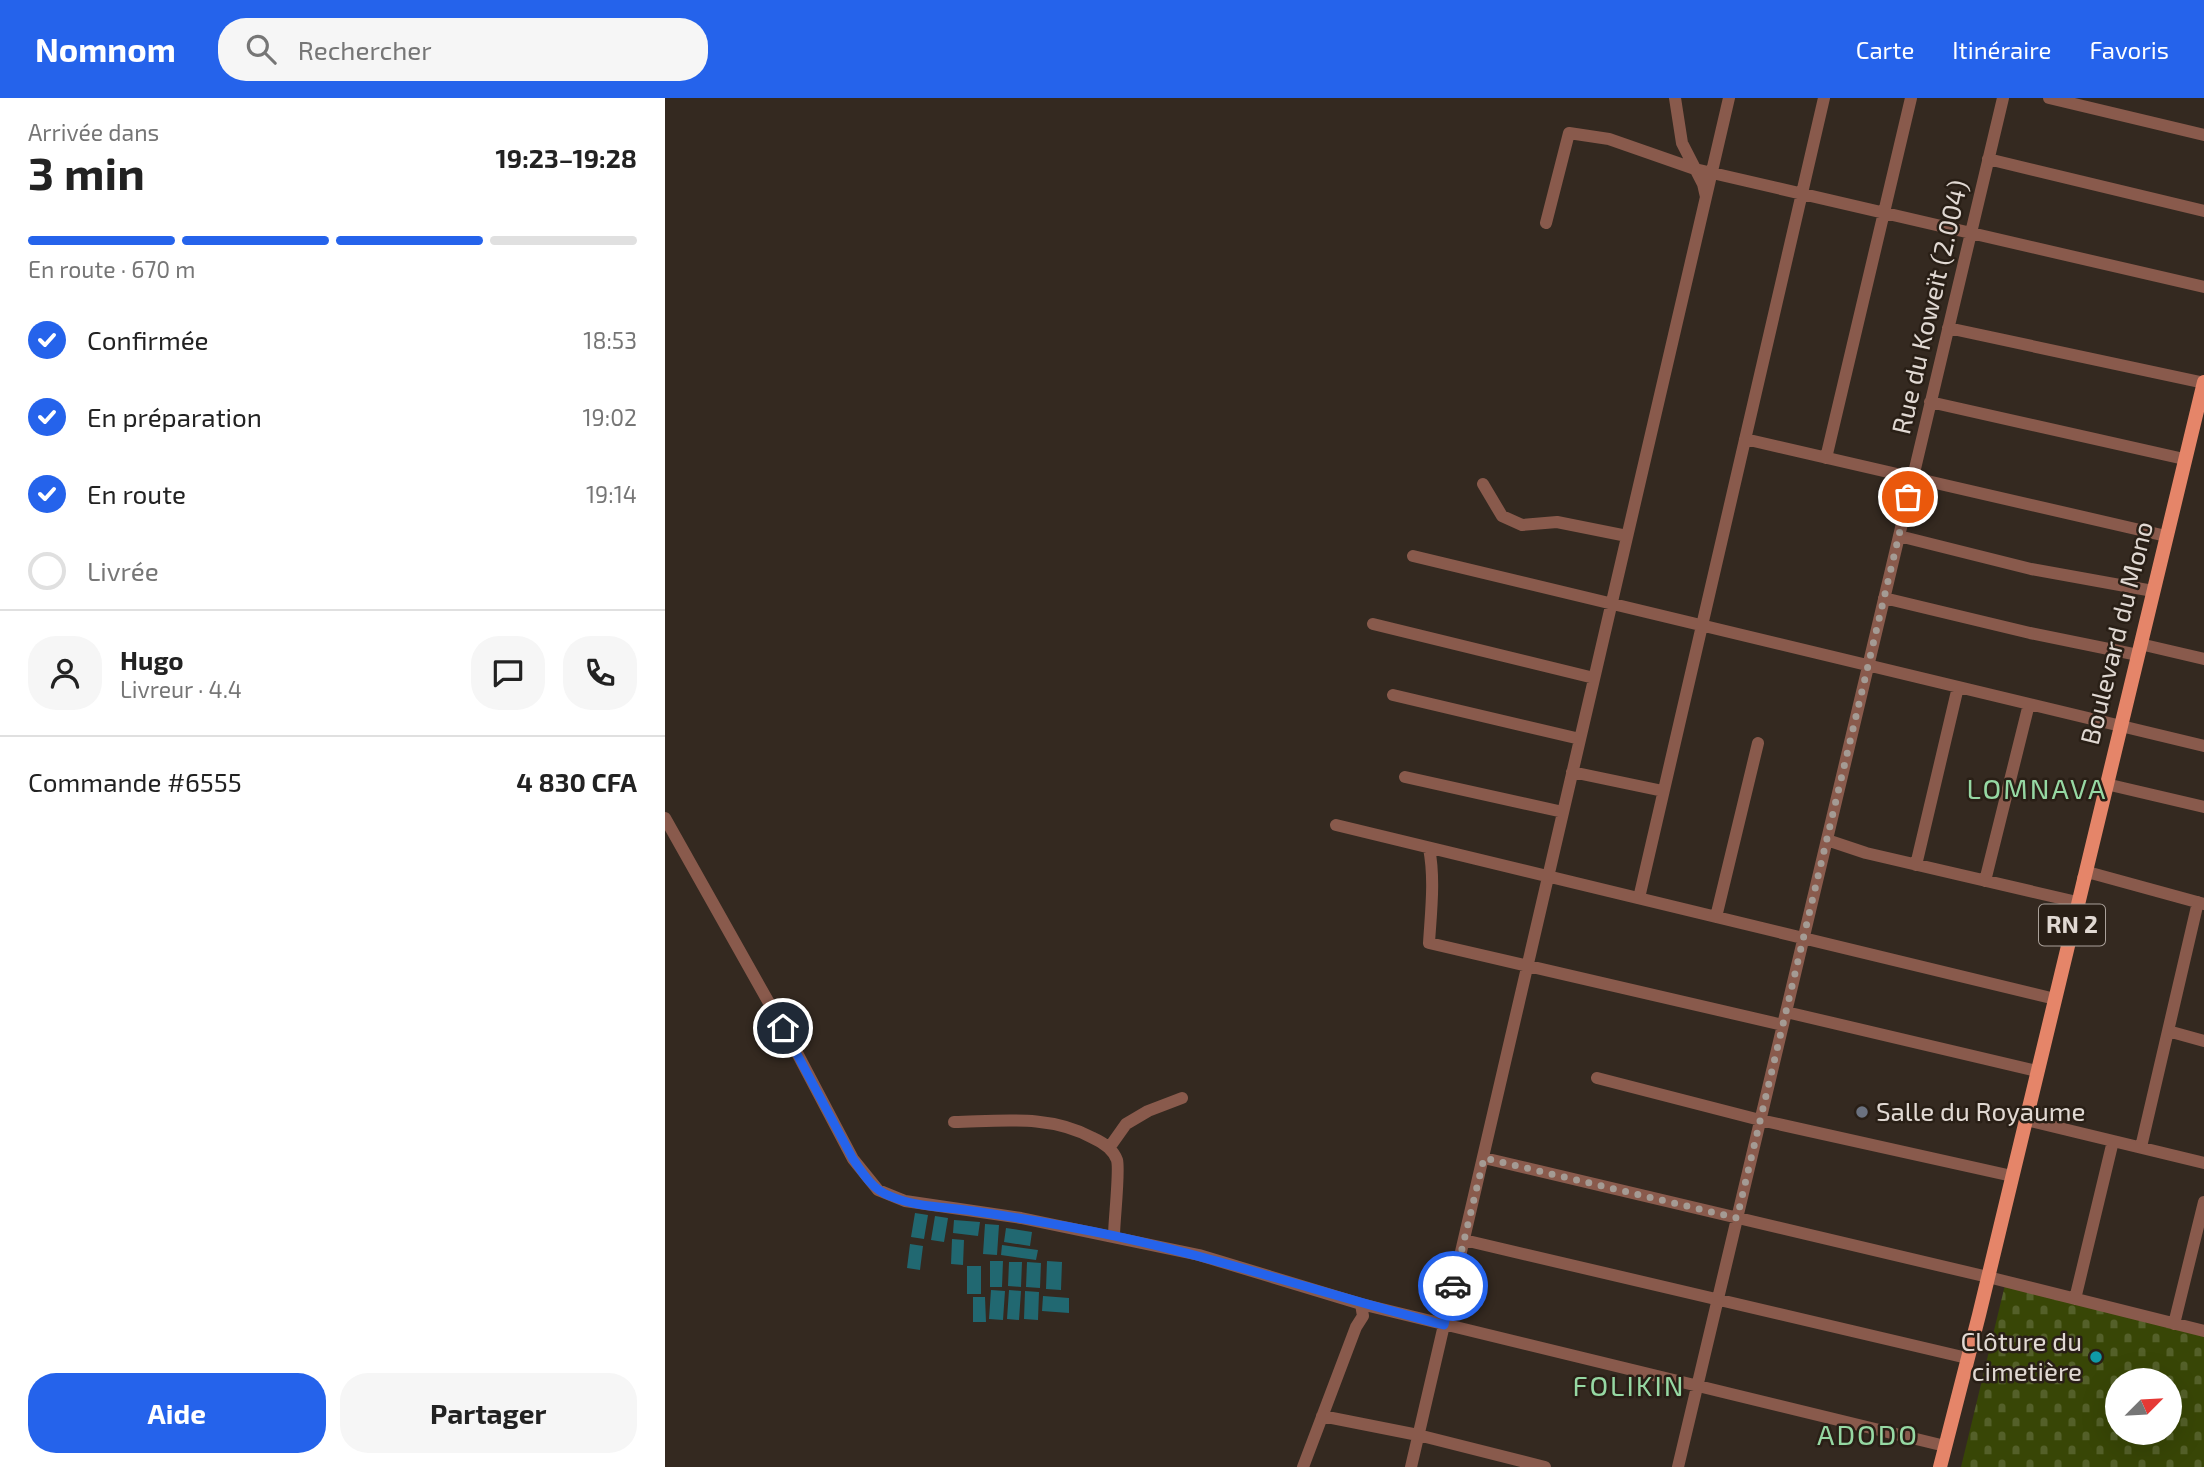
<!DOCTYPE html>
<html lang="fr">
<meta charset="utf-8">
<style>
:root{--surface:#fff;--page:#f6f6f6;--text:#222;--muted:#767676;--line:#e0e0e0;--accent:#2563eb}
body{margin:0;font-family:"Exo 2",sans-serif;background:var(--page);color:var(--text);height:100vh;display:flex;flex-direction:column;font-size:26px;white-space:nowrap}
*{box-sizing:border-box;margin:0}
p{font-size:23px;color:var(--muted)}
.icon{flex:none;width:38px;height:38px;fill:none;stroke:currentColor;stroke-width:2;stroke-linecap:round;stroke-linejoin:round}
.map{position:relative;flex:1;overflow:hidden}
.side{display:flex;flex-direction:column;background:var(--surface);width:665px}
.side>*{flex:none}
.needle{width:46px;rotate:66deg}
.controls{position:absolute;left:1440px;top:1270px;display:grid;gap:14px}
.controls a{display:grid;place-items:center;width:77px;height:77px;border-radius:50%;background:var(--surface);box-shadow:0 7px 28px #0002;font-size:35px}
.pin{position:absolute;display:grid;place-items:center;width:60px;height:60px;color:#fff;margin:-30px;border:4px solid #fff;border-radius:50%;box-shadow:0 2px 7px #0007}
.courier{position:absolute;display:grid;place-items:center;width:70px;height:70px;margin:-35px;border:5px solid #2563eb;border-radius:50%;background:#fff;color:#222;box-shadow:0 2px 9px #0007}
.overview em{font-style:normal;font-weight:700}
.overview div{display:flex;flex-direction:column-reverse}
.overview{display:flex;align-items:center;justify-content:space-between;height:119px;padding:0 28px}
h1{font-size:46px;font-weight:700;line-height:52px}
.bar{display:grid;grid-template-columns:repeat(4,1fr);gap:10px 7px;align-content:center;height:84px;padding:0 28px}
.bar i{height:9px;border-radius:5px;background:var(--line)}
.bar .current{background:var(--accent)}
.bar p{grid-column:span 4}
.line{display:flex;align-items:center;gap:18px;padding:0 28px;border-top:2px solid var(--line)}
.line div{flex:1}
.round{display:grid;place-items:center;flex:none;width:74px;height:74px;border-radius:28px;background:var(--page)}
ol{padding:0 28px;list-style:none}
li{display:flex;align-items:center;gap:21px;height:77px}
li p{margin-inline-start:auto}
li .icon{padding:7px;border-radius:50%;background:var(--accent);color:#fff;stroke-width:4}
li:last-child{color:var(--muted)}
li i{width:38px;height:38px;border:4px solid var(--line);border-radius:50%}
.button{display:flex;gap:14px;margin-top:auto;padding:14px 28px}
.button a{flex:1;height:80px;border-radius:28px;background:var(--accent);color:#fff;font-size:28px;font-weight:700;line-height:80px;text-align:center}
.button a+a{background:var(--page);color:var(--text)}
header{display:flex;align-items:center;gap:42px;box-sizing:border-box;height:98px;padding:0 35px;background:var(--accent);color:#fff}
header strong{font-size:33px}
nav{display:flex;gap:38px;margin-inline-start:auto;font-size:24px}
.search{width:490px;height:63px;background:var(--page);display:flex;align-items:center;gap:18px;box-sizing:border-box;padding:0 24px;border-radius:28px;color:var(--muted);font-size:26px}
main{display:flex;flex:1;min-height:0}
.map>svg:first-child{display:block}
.cemetery{fill:url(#cemetery-stones);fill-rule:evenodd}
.water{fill:#216871}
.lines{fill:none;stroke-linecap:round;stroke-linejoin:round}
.minor{stroke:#895a4c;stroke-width:12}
.major{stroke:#e58569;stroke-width:14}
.done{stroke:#a49b94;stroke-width:7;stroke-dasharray:0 12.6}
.route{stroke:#2563eb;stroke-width:9}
.worship-dot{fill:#6b7280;stroke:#291f16;stroke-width:2.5}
.culture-dot{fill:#0f9aa8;stroke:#291f16;stroke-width:2.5}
.labels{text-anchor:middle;stroke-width:5;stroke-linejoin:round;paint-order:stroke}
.shield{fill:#291f16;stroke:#aaa19a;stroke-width:2}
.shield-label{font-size:24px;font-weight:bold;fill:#e1d9d3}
.street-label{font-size:26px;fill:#e1d9d3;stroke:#291f16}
.poi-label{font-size:26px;fill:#e1d9d3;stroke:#291f16;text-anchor:start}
.neighbourhood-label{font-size:28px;letter-spacing:2px;fill:#96d8a3;stroke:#291f16}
</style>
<header>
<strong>Nomnom</strong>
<div class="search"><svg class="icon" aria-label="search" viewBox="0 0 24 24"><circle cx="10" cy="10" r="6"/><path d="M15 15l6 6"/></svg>Rechercher</div>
<nav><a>Carte</a><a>Itinéraire</a><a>Favoris</a></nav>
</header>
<main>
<section class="side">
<div class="overview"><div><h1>3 min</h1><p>Arrivée dans</p></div><em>19:23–19:28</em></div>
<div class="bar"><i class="current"></i><i class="current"></i><i class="current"></i><i></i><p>En route · 670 m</p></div>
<ol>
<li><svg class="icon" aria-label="check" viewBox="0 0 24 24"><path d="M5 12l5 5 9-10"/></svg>Confirmée<p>18:53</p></li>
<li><svg class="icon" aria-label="check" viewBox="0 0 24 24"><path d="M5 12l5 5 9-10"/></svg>En préparation<p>19:02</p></li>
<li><svg class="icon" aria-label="check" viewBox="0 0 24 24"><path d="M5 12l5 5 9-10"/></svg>En route<p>19:14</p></li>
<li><i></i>Livrée</li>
</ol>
<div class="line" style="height:126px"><a class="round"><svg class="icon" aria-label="person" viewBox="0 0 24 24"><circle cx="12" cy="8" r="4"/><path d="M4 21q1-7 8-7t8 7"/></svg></a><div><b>Hugo</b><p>Livreur · 4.4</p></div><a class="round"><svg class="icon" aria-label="chat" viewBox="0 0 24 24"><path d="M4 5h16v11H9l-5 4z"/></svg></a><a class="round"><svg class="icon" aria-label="phone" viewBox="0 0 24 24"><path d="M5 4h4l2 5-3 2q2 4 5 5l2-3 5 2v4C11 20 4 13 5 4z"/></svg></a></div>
<div class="line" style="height:91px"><div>Commande #6555</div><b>4 830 CFA</b></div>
<div class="button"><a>Aide</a><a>Partager</a></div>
</section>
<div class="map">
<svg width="1539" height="1369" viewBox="0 0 1539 1369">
<defs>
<pattern id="cemetery-stones" width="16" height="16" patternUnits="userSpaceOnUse" patternTransform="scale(1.75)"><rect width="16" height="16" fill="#384606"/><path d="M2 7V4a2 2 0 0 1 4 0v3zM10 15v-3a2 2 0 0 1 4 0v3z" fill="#546029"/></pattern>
</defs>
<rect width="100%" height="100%" fill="#342920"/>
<!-- cemetery -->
<path class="cemetery" d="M1340,1187L1539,1236V1369H1296ZM1452,1283H1505V1335H1452Z"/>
<!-- water -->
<path class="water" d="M250,1115L263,1117L259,1141L246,1139Z
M270,1118L283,1120L279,1144L266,1142Z
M289,1122L315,1124L313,1138L288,1135Z
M320,1126L334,1127L332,1157L318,1156Z
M341,1130L367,1134L365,1148L339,1144Z
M287,1141L299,1142L298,1167L286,1166Z
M245,1146L258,1148L255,1172L242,1170Z
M337,1147L373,1152L371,1162L336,1157Z
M325,1163H338L337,1189H325Z
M382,1163L397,1164L396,1192L381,1191Z
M344,1164H357L356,1189L343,1188Z
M362,1164L376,1165L375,1190L361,1189Z
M302,1168H316V1196H302Z
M326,1192L340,1193L338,1222L324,1221Z
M344,1192L356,1193L354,1222L342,1221Z
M360,1193L374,1194L373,1222L359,1221Z
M378,1198L404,1200V1215L377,1213Z
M308,1199H320L321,1224H308Z"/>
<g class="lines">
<!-- minor -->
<path class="minor" d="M1010,0L1017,45L1038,86L1041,99
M1384,0L1539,37
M1323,61L1539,113
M881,125L904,35L944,41L1030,71L1539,189
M1283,230L1539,285
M1265,304L1519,361
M1080,341L1501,438
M1161,360L1246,0
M818,386L837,418L857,427L892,424L962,438
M1234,438L1366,471L1488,493
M748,458L1539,648
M1219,500L1365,535L1473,557
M708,526L929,580
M1475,546L1539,561
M728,597L915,641
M907,674L998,693
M740,679L898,714
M1441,686L1539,709
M0,720L130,951L188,1061L213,1092L240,1103L356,1120L534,1157L696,1206L698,1218L691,1229L638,1369
M671,727L1390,901
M1162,742L1201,755L1412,804
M764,750C770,781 766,813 764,845L1118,927
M1251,767L1293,589
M1418,780L1426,775L1539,806
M1320,783L1364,606
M974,800L1159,0
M1051,819L1093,645
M1121,914L1372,973
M1503,933L1539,943
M932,980L1095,1022L1347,1078
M1361,1022L1539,1065
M289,1024C336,1023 385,1016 428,1040C437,1044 448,1051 452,1062C455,1072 449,1123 449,1138
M1476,1049L1533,804
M444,1050L461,1026L483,1013L517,1000
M819,1060L1323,1179L1539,1233
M799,1142L1302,1260
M1410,1201L1448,1043
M696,1206L1280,1348
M1509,1226L1539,1104
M657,1318L753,1337L880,1369
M746,1369L1064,0
M1013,1369L1338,0"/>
<!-- major -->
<path class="major" d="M1275,1369L1314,1217L1539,284"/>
</g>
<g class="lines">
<!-- done -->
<path class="done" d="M788,1188L819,1060L1072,1120L1243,399"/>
<!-- route -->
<path class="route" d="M118,930L188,1061C198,1076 208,1092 225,1098C250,1109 281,1109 308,1113C356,1120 403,1128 450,1138C561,1162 669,1199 779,1227L788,1188"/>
</g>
<!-- markers -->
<circle class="worship-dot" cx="1197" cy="1014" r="7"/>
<circle class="culture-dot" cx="1431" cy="1259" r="7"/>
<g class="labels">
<!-- shield labels -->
<rect class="shield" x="1374" y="806.5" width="66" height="41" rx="5"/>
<g class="shield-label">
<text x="1407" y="835">RN 2</text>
</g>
<!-- street labels -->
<g class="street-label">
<text transform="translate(1265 209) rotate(-77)" y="9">Rue du Koweït (2.004)</text>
<text transform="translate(1452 535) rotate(-76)" y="9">Boulevard du Mono</text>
</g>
<!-- poi labels -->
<g class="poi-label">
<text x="1211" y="1023">Salle du Royaume</text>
<text x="1417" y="1253" text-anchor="end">Clôture du<tspan x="1417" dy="30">cimetière</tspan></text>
</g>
<!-- neighbourhood labels -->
<g class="neighbourhood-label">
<text x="1372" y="701">LOMNAVA</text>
<text x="964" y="1298">FOLIKIN</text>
<text x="1203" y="1347">ADODO</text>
</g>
</g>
</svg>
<div class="controls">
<a><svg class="needle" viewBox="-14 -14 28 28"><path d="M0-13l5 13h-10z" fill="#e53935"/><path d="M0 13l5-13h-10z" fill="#767676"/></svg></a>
</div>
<div class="pin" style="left:1243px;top:399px;background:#ea580c"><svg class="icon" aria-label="bag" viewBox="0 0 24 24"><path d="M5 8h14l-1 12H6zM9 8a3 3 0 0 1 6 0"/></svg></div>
<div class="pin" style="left:118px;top:930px;background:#1f2937"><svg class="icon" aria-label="home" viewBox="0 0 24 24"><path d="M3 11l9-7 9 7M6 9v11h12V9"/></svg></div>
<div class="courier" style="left:788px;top:1188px"><svg class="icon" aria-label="car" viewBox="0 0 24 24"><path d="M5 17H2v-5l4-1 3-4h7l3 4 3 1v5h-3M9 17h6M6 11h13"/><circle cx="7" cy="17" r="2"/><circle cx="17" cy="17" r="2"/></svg></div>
</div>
</main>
